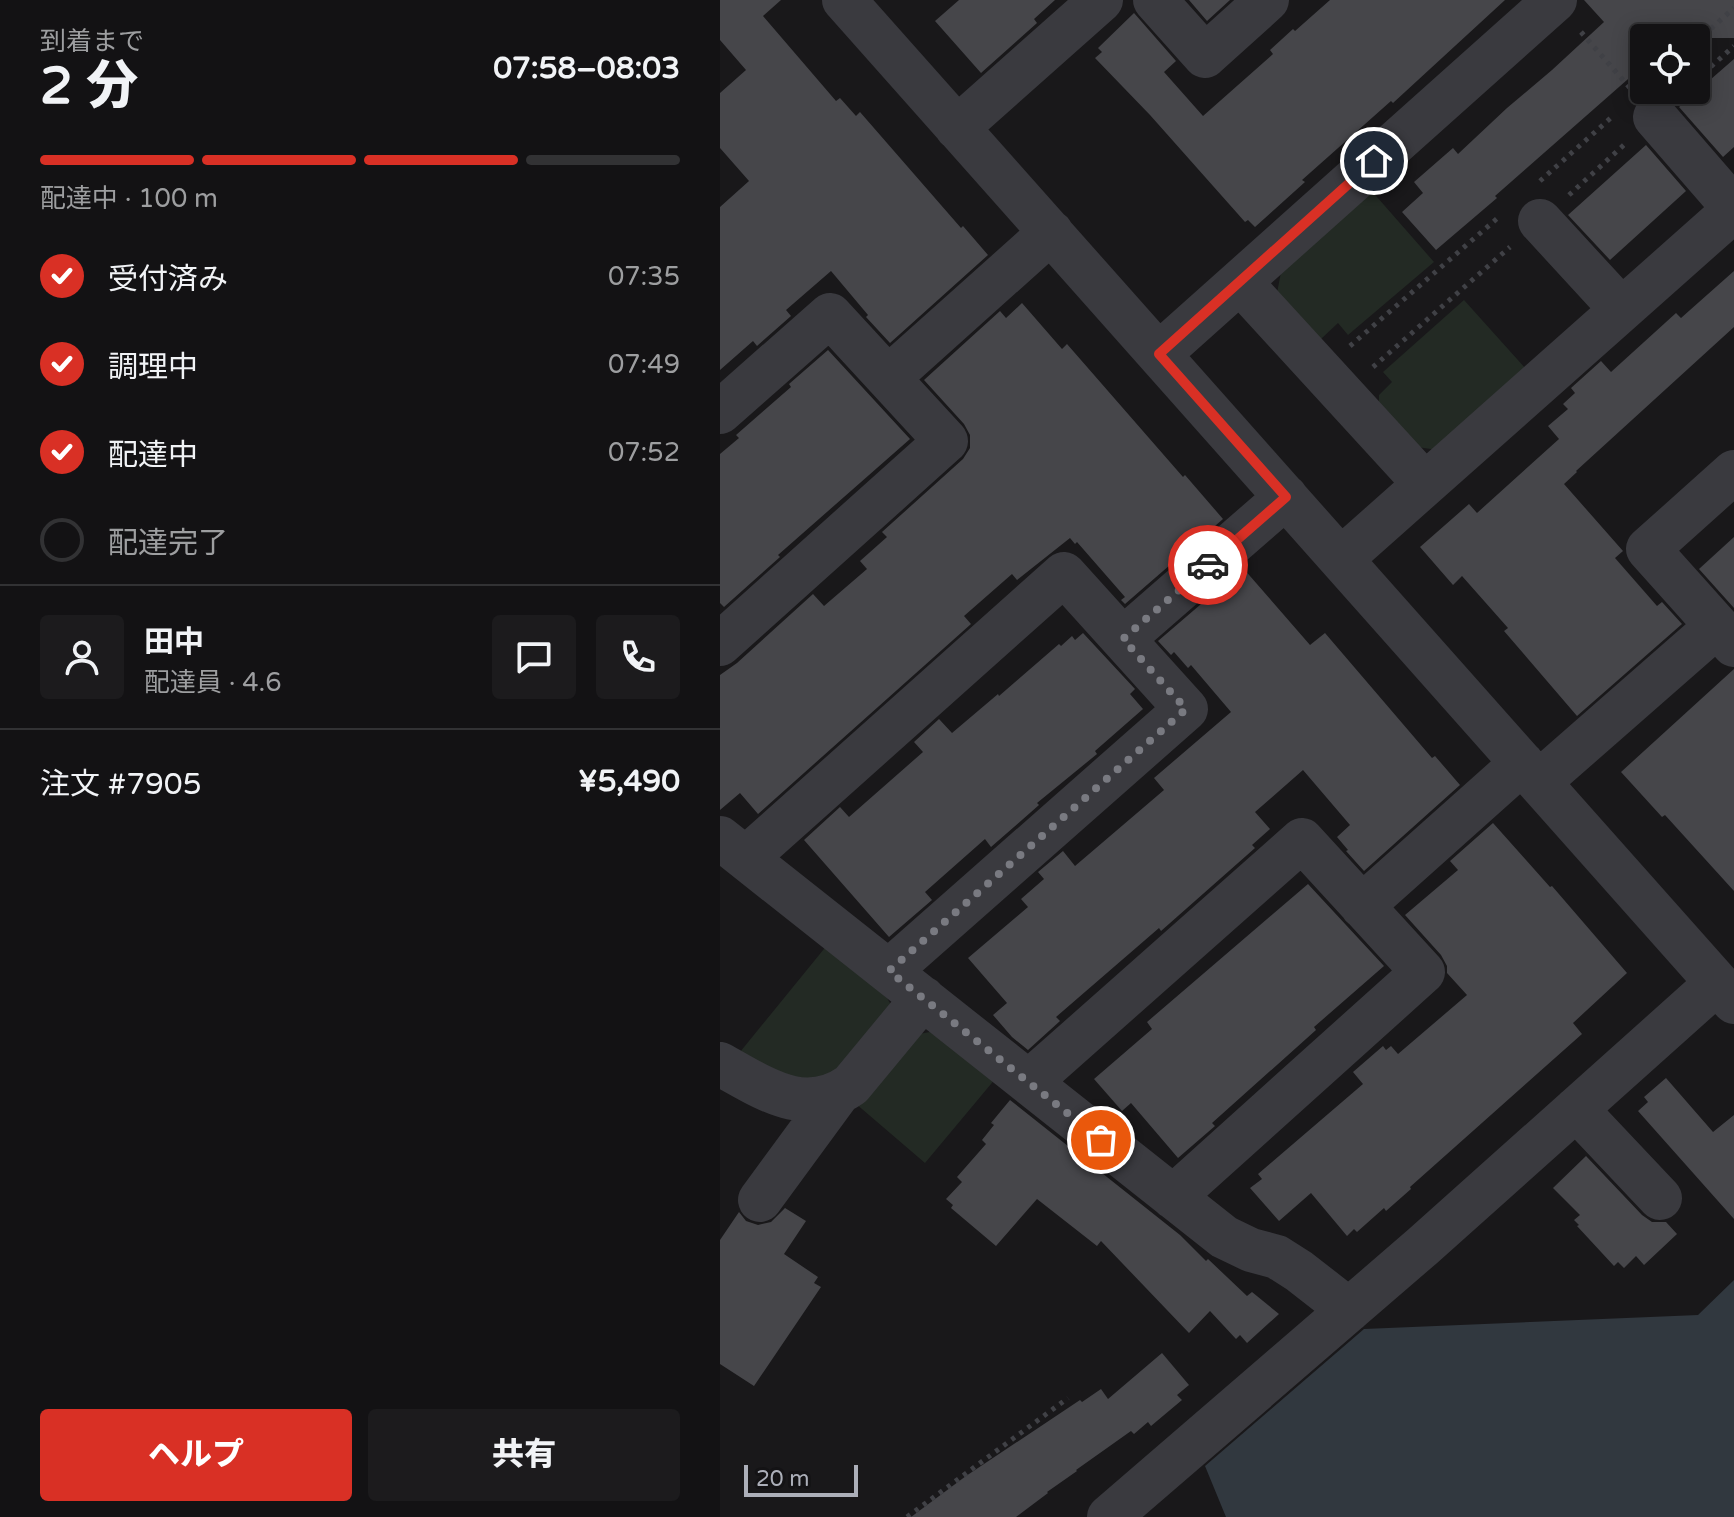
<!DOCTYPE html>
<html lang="ja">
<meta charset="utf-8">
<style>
:root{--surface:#131214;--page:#1c1b1d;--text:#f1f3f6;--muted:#9d9ea0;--line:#323234;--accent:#d93025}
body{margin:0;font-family:"Varela Round","Noto Sans JP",sans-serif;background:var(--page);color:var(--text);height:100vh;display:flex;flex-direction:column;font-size:30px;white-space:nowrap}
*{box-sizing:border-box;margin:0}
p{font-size:26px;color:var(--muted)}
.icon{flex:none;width:44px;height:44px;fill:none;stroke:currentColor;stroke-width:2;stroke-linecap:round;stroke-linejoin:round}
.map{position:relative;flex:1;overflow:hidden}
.sheet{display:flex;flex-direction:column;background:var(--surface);width:720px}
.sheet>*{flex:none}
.fabs{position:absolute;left:910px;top:24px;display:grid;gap:16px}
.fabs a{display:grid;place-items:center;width:80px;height:80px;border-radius:8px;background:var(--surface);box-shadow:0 4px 20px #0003,0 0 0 2px var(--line);font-size:40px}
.scale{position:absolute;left:24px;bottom:20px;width:114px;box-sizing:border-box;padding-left:8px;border:4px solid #acafb9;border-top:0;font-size:22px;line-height:28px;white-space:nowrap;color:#acafb9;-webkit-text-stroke:6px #141315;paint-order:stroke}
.pin{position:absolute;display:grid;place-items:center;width:68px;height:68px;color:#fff;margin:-34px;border:4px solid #fff;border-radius:50%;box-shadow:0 2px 8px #0007}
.courier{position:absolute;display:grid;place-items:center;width:80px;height:80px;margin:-40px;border:6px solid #d93025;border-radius:50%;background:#fff;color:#222;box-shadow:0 2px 10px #0007}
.summary em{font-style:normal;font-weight:800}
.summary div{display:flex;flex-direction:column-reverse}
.summary{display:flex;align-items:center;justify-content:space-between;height:136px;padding:0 40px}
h1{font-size:52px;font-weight:800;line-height:60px}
.bar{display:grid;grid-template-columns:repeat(4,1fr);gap:12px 8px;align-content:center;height:96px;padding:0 40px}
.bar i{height:10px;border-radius:6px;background:var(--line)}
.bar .current{background:var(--accent)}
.bar p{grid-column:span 4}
.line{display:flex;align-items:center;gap:20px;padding:0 40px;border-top:2px solid var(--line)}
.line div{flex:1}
.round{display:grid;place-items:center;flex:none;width:84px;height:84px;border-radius:8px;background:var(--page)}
ol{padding:0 40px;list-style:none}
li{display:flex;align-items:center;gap:24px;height:88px}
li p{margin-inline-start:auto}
li .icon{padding:8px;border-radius:50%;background:var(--accent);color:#fff;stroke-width:4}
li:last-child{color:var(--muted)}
li i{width:44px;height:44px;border:4px solid var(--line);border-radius:50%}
.cta{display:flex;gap:16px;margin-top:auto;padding:16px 40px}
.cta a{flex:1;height:92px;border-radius:8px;background:var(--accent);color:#fff;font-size:32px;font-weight:800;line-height:92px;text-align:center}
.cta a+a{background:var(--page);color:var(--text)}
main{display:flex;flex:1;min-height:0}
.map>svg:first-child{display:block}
.green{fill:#232a24}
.water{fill:#31383f}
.building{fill:#46464a}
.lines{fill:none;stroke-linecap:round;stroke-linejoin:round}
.path{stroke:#404146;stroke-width:5;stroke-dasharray:4 6;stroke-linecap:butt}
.minor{stroke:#3a3a3f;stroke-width:44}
.done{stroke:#797a81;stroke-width:8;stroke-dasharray:0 14.4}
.route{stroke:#d93025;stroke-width:10}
</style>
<main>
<section class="sheet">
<div class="summary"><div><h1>2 分</h1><p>到着まで</p></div><em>07:58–08:03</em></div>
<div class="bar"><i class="current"></i><i class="current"></i><i class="current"></i><i></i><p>配達中 · 100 m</p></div>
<ol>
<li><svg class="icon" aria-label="check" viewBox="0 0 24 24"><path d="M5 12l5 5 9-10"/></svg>受付済み<p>07:35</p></li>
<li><svg class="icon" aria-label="check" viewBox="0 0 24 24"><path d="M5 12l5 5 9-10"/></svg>調理中<p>07:49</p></li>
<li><svg class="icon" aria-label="check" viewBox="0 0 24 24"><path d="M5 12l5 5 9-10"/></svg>配達中<p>07:52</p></li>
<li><i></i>配達完了</li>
</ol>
<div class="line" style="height:144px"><a class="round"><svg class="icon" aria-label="person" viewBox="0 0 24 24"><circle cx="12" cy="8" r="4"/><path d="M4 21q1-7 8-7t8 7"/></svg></a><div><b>田中</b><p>配達員 · 4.6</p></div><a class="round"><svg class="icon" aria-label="chat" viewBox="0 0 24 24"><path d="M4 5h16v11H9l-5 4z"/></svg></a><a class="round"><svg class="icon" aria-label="phone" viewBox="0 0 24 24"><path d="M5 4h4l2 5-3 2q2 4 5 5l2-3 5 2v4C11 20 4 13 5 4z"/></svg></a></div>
<div class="line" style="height:104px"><div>注文 #7905</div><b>¥5,490</b></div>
<div class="cta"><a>ヘルプ</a><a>共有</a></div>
</section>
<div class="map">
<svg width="1014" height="1517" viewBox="0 0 1014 1517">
<rect width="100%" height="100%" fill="#19181a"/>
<!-- green -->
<path class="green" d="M650,189L714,262L628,335L618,323L601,339L557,293L562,267Z
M744,300L806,369L718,450L697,447L659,402V395L672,382L663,372Z
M108,944L167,998L174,1010L104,1087L16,1057Z
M210,1032L276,1078L205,1163L135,1103L193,1035Z"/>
<!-- water -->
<path class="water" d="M1014,1280V1517H506L485,1466L644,1329L978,1315Z"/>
<!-- building -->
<path class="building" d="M0,0H61L43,16L116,101L120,98L136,116L140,112L241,228L243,226L268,255L170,343L146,317L148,315L111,271L66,310L71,316L37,346L33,341L0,370V207L29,181L0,148V93L26,70L0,40Z
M239,0H335L314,19L317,23L261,73L215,21Z
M469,0H510L487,21Z
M610,0H785L673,103L671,101L582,180L585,182L535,227L528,220L525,222L430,115L375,58L382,52L378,48L414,13L456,61L444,72L483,116L553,54L550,50L573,29L575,31Z
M864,0H1014V38H924V65L775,196L777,198L716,250L682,212L703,193L694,182L733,148L738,154L787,108L832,70L884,22Z
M1014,59V147L1003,157L959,107Z
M926,145L966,191L890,260L848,215Z
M1014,271V327L856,471L857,472L844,484L903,551L895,558L937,606L942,602L962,624L857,716L784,631L788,628L742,576L733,585L700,547L749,504L757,513L839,439L828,426L848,409L843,404L855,393L851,388L881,361L891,372L956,313L961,318Z
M302,303L342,349L347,344L463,477L465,475L503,519L405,604L401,600L405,597L357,542L355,544L350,538L297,580L292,574L244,616L251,624L38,814L20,793L0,810V675L17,663L93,594L104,606L147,569L140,561L167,537L162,532L243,459L250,448V435L244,424L204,380L280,311L286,318Z
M108,350L190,439L58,555L60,557L4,607L0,603V454L19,438L16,435L71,387L69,384Z
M1014,537V608L979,569Z
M523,568L590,645L605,633L712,758L715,756L740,785L644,871L626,851L628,850L617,837L630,825L583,770L535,812L550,829L532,845L535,848L441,931L439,928L336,1017L340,1021L308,1050L292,1037L273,1015L287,1003L248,958L308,907L301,899L324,879L318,872L343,851L355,866L444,790L434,778L511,712L471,665L468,668L454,652L451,655L438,641Z
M363,633L415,689L410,694L423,709L375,751L377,754L317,803L319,805L271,847L265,839L205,892L212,900L169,937L84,840L120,807L129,817L203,752L194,742L219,719L232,733L278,694L279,696L339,644L341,646L352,636L355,640Z
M1014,669V891L945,815L942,817L901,772Z
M773,823L830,887L832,886L907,973L853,1023L862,1034L690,1187L691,1189L666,1211L664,1208L637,1232L634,1229L627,1236L591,1193L559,1221L530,1188L542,1179L538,1174L643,1084L633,1072L663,1046L666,1050L671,1046L678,1054L747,995L727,973V966L721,955L685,915L738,870L730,861Z
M588,884L664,966L594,1027L596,1030L492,1123L495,1126L458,1158L411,1103L402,1111L374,1079L432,1029L427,1022Z
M946,1078L993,1132L1014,1115V1219L918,1111L928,1102L924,1097Z
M290,1100L460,1235L486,1261L488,1259L527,1296L532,1292L559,1314L527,1343L520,1335L516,1339L490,1311L469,1333L381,1241L377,1246L317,1199L276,1246L231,1208L233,1205L226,1199L242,1182L237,1177L266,1144L262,1140L274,1125L271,1123Z
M866,1156L922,1215L932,1222H946L957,1234L924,1265L916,1256L904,1268L898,1262L894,1266L857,1226L859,1225L854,1220L860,1215L833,1188Z
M65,1208L86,1221L64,1254L98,1277L94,1283L101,1287L34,1386L0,1364V1240L19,1212L26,1221L38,1225L51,1222Z
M442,1353L469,1385L457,1395L462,1400L431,1426L428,1422L414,1434L411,1431L356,1470L357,1471L327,1492L328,1493L296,1517H191L246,1476L360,1400L362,1402L381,1389L388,1399Z"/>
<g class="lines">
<!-- path -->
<path class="path" d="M861,32L910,88
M976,42L1014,8
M976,80L1014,46
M820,181L893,116
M849,195L906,143
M630,346L780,216
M653,367L790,247
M187,1517L348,1398"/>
<!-- minor -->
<path class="minor" d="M124,0L1014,1002
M435,0L485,56L547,0
M935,117L1014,208
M237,128L381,0
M820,221L901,309
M520,282L705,484
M439,354L835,0
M168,378L331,232
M0,412L110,315L226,441L0,644
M1014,472L928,549L1014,645
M621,559L1014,210
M403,639L566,497
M819,782L997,626
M0,838L504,1237L531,1250L557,1257L579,1271L629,1310
M26,858L344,574L466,709L169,971
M642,906L802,763
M0,1064C44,1088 84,1118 131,1085L203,998
M309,1082L582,840L703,972L453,1197
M856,1109L940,1198
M40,1200L117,1095
M389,1517L703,1246L997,983"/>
</g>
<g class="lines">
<!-- done -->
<path class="done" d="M381,1140L169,971L466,709L403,639L488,565"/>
<!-- route -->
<path class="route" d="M488,565L566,497L439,354L654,161"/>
</g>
</svg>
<div class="fabs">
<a><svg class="icon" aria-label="locate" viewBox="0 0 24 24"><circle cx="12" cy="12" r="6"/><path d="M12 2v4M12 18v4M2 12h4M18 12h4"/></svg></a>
</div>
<div class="scale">20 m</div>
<div class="pin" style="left:381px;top:1140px;background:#ea580c"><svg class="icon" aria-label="bag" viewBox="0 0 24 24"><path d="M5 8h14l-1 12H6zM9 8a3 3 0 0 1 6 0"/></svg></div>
<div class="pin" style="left:654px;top:161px;background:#1f2937"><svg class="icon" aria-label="home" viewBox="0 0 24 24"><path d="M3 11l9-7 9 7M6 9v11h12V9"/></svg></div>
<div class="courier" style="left:488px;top:565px"><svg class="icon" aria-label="car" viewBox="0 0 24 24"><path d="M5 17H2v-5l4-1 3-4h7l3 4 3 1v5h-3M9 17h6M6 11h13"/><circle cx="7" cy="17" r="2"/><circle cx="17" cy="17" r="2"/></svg></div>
</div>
</main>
